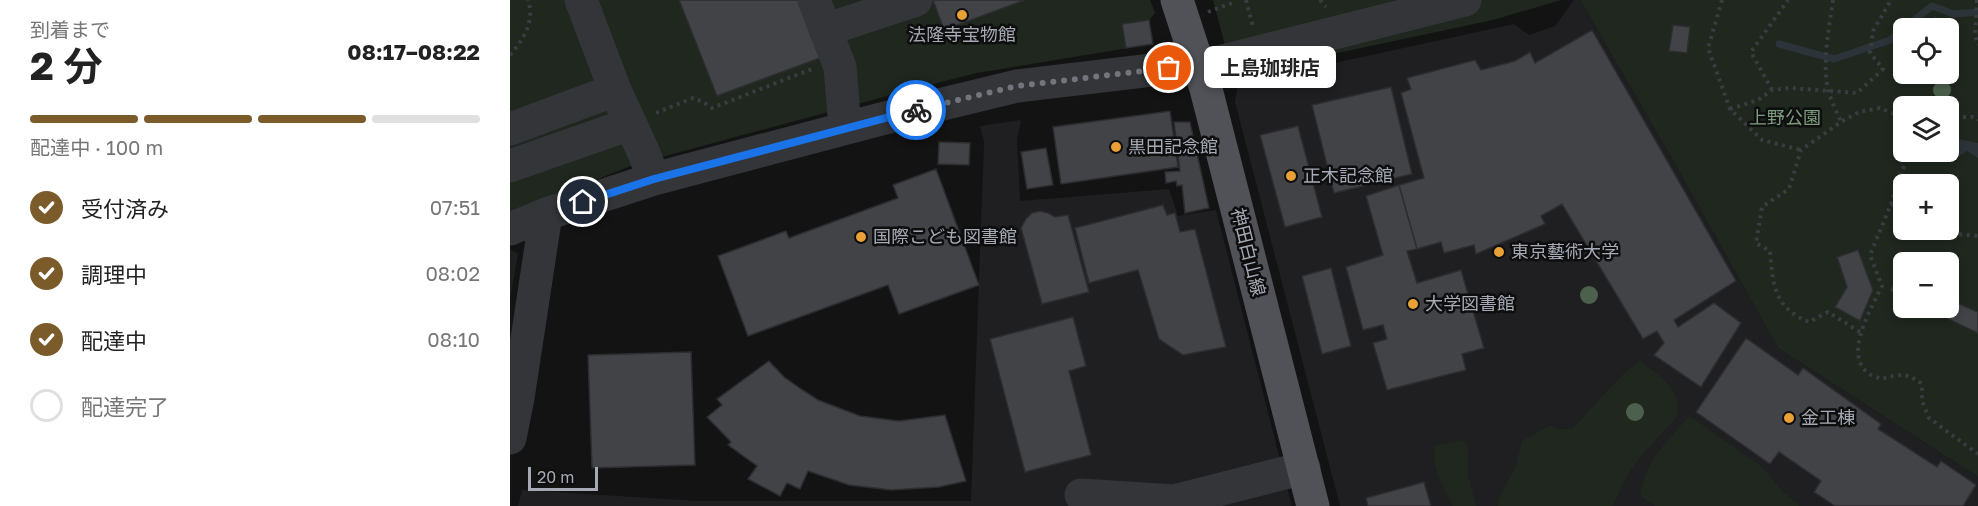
<!DOCTYPE html>
<html lang="ja">
<meta charset="utf-8">
<style>
:root{--surface:#fff;--page:#f2f2f2;--text:#222;--muted:#767676;--line:#e0e0e0;--accent:#7c5b2b}
body{margin:0;font-family:"Golos Text","Noto Sans JP",sans-serif;background:var(--page);color:var(--text);height:100vh;display:flex;flex-direction:column;font-size:22px;white-space:nowrap}
*{box-sizing:border-box;margin:0}
p{font-size:20px;color:var(--muted)}
.icon{flex:none;width:33px;height:33px;fill:none;stroke:currentColor;stroke-width:2;stroke-linecap:round;stroke-linejoin:round}
.map{position:relative;flex:1;overflow:hidden}
.details{display:flex;flex-direction:column;background:var(--surface);width:510px}
.details>*{flex:none}
.tools{position:absolute;left:1383px;top:18px;display:grid;gap:12px}
.tools a{display:grid;place-items:center;width:66px;height:66px;border-radius:9px;background:var(--surface);box-shadow:0 3px 9px #0003;font-size:30px}
.scale{position:absolute;left:18px;bottom:15px;width:70px;box-sizing:border-box;padding-left:6px;border:3px solid #a5aab4;border-top:0;font-size:16px;line-height:21px;white-space:nowrap;color:#a5aab4;-webkit-text-stroke:4px #0e0e0f;paint-order:stroke}
.pin{position:absolute;display:grid;place-items:center;width:51px;height:51px;color:#fff;margin:-26px;border:3px solid #fff;border-radius:50%;box-shadow:0 2px 6px #0007}
.courier{position:absolute;display:grid;place-items:center;width:60px;height:60px;margin:-30px;border:4px solid #1a73e8;border-radius:50%;background:#fff;color:#222;box-shadow:0 2px 8px #0007}
.bubble{position:absolute;height:42px;border-radius:9px;background:var(--surface);box-shadow:0 3px 9px #0003;font-size:20px;font-weight:700;line-height:42px;text-align:center}
.summary em{font-style:normal;font-weight:700}
.summary div{display:flex;flex-direction:column-reverse}
.summary{display:flex;align-items:center;justify-content:space-between;height:102px;padding:0 30px}
h1{font-size:39px;font-weight:700;line-height:45px}
.bar{display:grid;grid-template-columns:repeat(4,1fr);gap:9px 6px;align-content:center;height:72px;padding:0 30px}
.bar i{height:8px;border-radius:4px;background:var(--line)}
.bar .on{background:var(--accent)}
.bar p{grid-column:span 4}
ol{padding:0 30px;list-style:none}
li{display:flex;align-items:center;gap:18px;height:66px}
li p{margin-inline-start:auto}
li .icon{padding:6px;border-radius:50%;background:var(--accent);color:#fff;stroke-width:4}
li:last-child{color:var(--muted)}
li i{width:33px;height:33px;border:3px solid var(--line);border-radius:50%}
main{display:flex;flex:1;min-height:0}
.map>svg:first-child{display:block}
.built{fill:#1f1f21}
.green{fill:#1f271f;fill-rule:evenodd}
.water{fill:#2c3439}
.lines{fill:none;stroke-linecap:round;stroke-linejoin:round}
.stream{stroke:#2c3439;stroke-width:7}
.building{fill:#424347;stroke:#2d2d30;stroke-width:1.5}
.path{stroke:#3a3c40;stroke-width:4;stroke-dasharray:3 4.5;stroke-linecap:butt}
.minor{stroke:#343539;stroke-width:33}
.major{stroke:#505258;stroke-width:33}
.tree{fill:#4d5f4d}
.done{stroke:#72757c;stroke-width:6;stroke-dasharray:0 10.8}
.route{stroke:#1a73e8;stroke-width:8}
.poi-dot{fill:#e9a036;stroke:#0e0e0f;stroke-width:2}
.labels{text-anchor:middle;stroke-width:5;stroke-linejoin:round;paint-order:stroke}
.poi-label{font-size:18px;fill:#a5aab4;stroke:#0e0e0f;text-anchor:start}
.park-label{font-size:18px;fill:#7d9e7c;stroke:#0e0e0f}
.street-label{font-size:18px;fill:#a5aab4;stroke:#0e0e0f}
</style>
<main>
<section class="details">
<div class="summary"><div><h1>2 分</h1><p>到着まで</p></div><em>08:17–08:22</em></div>
<div class="bar"><i class="on"></i><i class="on"></i><i class="on"></i><i></i><p>配達中 · 100 m</p></div>
<ol>
<li><svg class="icon" aria-label="check" viewBox="0 0 24 24"><path d="M5 12l5 5 9-10"/></svg>受付済み<p>07:51</p></li>
<li><svg class="icon" aria-label="check" viewBox="0 0 24 24"><path d="M5 12l5 5 9-10"/></svg>調理中<p>08:02</p></li>
<li><svg class="icon" aria-label="check" viewBox="0 0 24 24"><path d="M5 12l5 5 9-10"/></svg>配達中<p>08:10</p></li>
<li><i></i>配達完了</li>
</ol>
</section>
<div class="map">
<svg width="1468" height="506" viewBox="0 0 1468 506">
<rect width="100%" height="100%" fill="#131314"/>
<!-- built -->
<path class="built" d="M1064,0H1070L1161,157L1268,348L1468,477V506H830L725,102L728,84L1004,24L1019,35L1045,26Z
M511,120L507,139L510,201L659,189L668,216L706,210L782,506H8L12,490L188,501H461L474,142L470,126Z
M0,249L8,254L0,300Z"/>
<!-- green -->
<path class="green" d="M0,0H640L645,13L639,20L643,44L467,73L403,89L126,164L0,213Z
M703,0H1051L983,20L723,75Z
M1070,0H1468V477L1268,348L1161,157ZM1394,28H1438V74H1394ZM1394,106H1438V152H1394ZM1394,184H1438V230H1394ZM1394,262H1438V308H1394Z
M1130,361C1146,372 1171,389 1168,411C1167,421 1158,425 1152,433C1140,446 1126,461 1117,476C1111,486 1108,496 1103,506H988L987,501L1006,466L1012,441L1031,430L1042,425L1049,429H1062C1085,407 1103,379 1130,361Z
M1180,416L1252,467L1273,492L1290,506H1145L1130,496C1134,463 1158,439 1180,416Z
M954,440L958,451V475L966,506H943C935,489 918,464 926,445Z"/>
<!-- water -->
<path class="water" d="M1448,139L1468,143V158L1457,151L1449,156L1439,155V147Z"/>
<g class="lines">
<!-- stream -->
<path class="stream" d="M1394,28L1422,6L1444,14L1468,12
M1269,44L1324,59L1380,40L1394,29"/>
</g>
<!-- building -->
<path class="building" d="M169,0H288L310,58L207,96Z
M423,0H515L434,30Z
M1425,17L1433,28H1409Z
M639,20L643,44L616,48L612,24Z
M1163,25L1180,27L1177,53L1159,51Z
M1082,30L1226,281L1164,320L1168,327L1204,303L1231,323L1191,387L1144,355L1154,343L1147,331L1133,339L1052,204L1031,216L1035,224L966,254L964,245L934,253L931,242L907,249L889,185L914,178L891,93L901,89L897,78L965,60L971,70L1005,61L1020,52L1025,63Z
M881,87L902,174L824,193L802,105Z
M660,111L668,167L551,184L543,127Z
M664,122H680L699,208L675,213L672,185L667,186L666,181L656,183L655,172L670,171Z
M788,126L812,217L775,227L750,135Z
M429,142L460,143L459,165L428,164Z
M536,148L543,185L517,189L511,152Z
M426,169L469,285L389,314L378,285L238,336L208,256L276,231L279,238L388,198L383,185Z
M889,185L907,249L897,251L907,283L951,270L974,348L952,354L956,370L877,390L863,343L877,339L873,325L853,330L836,267L873,255L856,196Z
M653,205L657,215L665,213L670,232L685,229L716,347L673,355L649,339L628,270L579,283L565,228Z
M530,211L538,213L545,217L558,215L579,292L532,304L511,228L516,219L522,213Z
M1348,250L1363,290L1350,321L1325,307L1337,287L1327,257Z
M821,268L841,346L812,354L792,276Z
M1388,276L1394,278V297L1380,291Z
M1438,299L1468,312V333L1415,308H1438Z
M563,317L576,366L559,371L581,455L515,472L480,339Z
M1236,338L1288,375L1293,368L1371,424L1368,429L1427,467L1431,461L1466,485L1453,506H1325L1304,492L1311,481L1269,452L1260,464L1186,412Z
M181,352L185,465L82,468L78,355Z
M259,361L274,377L291,389L308,400L350,416L389,421L435,415L456,481L429,487L381,490L339,485L298,471L290,489L277,483L270,496L238,479L247,466L218,445L221,442L197,417L212,405L207,399Z
M914,482L921,506H858L856,498Z"/>
<g class="lines">
<!-- path -->
<path class="path" d="M736,0L743,27
M810,0L816,7
M1212,0L1198,48L1220,109L1252,140L1291,150
M1323,0C1319,29 1312,61 1318,90C1321,101 1327,112 1331,122
M1467,0L1465,35L1468,45
M698,12L722,3L721,0
M0,55C14,39 25,21 18,0
M1262,90L1241,52L1278,0
M1220,109L1248,100L1262,90L1281,88L1347,93L1373,69L1360,53L1363,31L1381,0
M146,113L183,98L193,102L202,108L302,69
M1438,117H1463L1468,120
M1399,152L1381,204L1360,255L1372,286C1362,307 1333,354 1358,373C1361,376 1367,377 1371,379C1390,374 1396,372 1412,384V401L1419,418L1468,454
M1381,204L1394,210
M1435,230L1446,234L1468,236
M1350,332L1318,312L1299,322C1264,308 1263,285 1260,251L1246,243L1252,207L1279,189L1291,150L1331,122L1349,112L1370,108L1394,118"/>
<!-- minor -->
<path class="minor" d="M71,0L105,90L133,151L144,179
M304,0L330,67L335,128
M315,30L406,0
M689,67L955,0
M0,129L105,90
M0,166L120,124
M0,229L36,214L144,179L371,119L507,86L659,68L688,62
M0,438L8,398L36,214
M571,495L664,501L794,468"/>
<!-- major -->
<path class="major" d="M667,0L696,89L803,506"/>
</g>
<!-- trees -->
<g class="tree">
<circle cx="1432" cy="90" r="9"/>
<circle cx="1079" cy="295" r="9"/>
<circle cx="1125" cy="412" r="9"/>
</g>
<g class="lines">
<!-- done -->
<path class="done" d="M406,110L507,86L659,68"/>
<!-- route -->
<path class="route" d="M73,202L144,179L406,110"/>
</g>
<!-- markers -->
<g class="poi-dot">
<circle cx="452" cy="15" r="6"/>
<circle cx="606" cy="147" r="6"/>
<circle cx="781" cy="176" r="6"/>
<circle cx="351" cy="237" r="6"/>
<circle cx="989" cy="252" r="6"/>
<circle cx="903" cy="304" r="6"/>
<circle cx="1279" cy="418" r="6"/>
</g>
<g class="labels">
<!-- poi labels -->
<g class="poi-label">
<text x="452" y="41" text-anchor="middle">法隆寺宝物館</text>
<text x="618" y="153">黒田記念館</text>
<text x="793" y="182">正木記念館</text>
<text x="363" y="243">国際こども図書館</text>
<text x="1001" y="258">東京藝術大学</text>
<text x="915" y="310">大学図書館</text>
<text x="1291" y="424">金工棟</text>
</g>
<!-- park labels -->
<g class="park-label">
<text x="1275" y="124">上野公園</text>
</g>
<!-- street labels -->
<g class="street-label">
<text transform="translate(738 252) rotate(76)" y="6">神田白山線</text>
</g>
</g>
</svg>
<div class="tools">
<a><svg class="icon" aria-label="locate" viewBox="0 0 24 24"><circle cx="12" cy="12" r="6"/><path d="M12 2v4M12 18v4M2 12h4M18 12h4"/></svg></a>
<a><svg class="icon" aria-label="layers" viewBox="0 0 24 24"><path d="M12 4l9 5-9 5-9-5zM3 14l9 5 9-5"/></svg></a>
<a>+</a>
<a>−</a>
</div>
<div class="scale">20 m</div>
<div class="pin" style="left:659px;top:68px;background:#ea580c"><svg class="icon" aria-label="bag" viewBox="0 0 24 24"><path d="M5 8h14l-1 12H6zM9 8a3 3 0 0 1 6 0"/></svg></div>
<div class="pin" style="left:73px;top:202px;background:#1f2937"><svg class="icon" aria-label="home" viewBox="0 0 24 24"><path d="M3 11l9-7 9 7M6 9v11h12V9"/></svg></div>
<div class="courier" style="left:406px;top:110px"><svg class="icon" aria-label="bike" viewBox="0 0 24 24"><circle cx="6" cy="16" r="4"/><circle cx="18" cy="16" r="4"/><path d="M6 16l4-8h5l3 8M10 8l3 8H6M13 5h3"/></svg></div>
<div class="bubble" style="left:694px;top:46px;width:132px">上島珈琲店</div>
</div>
</main>
